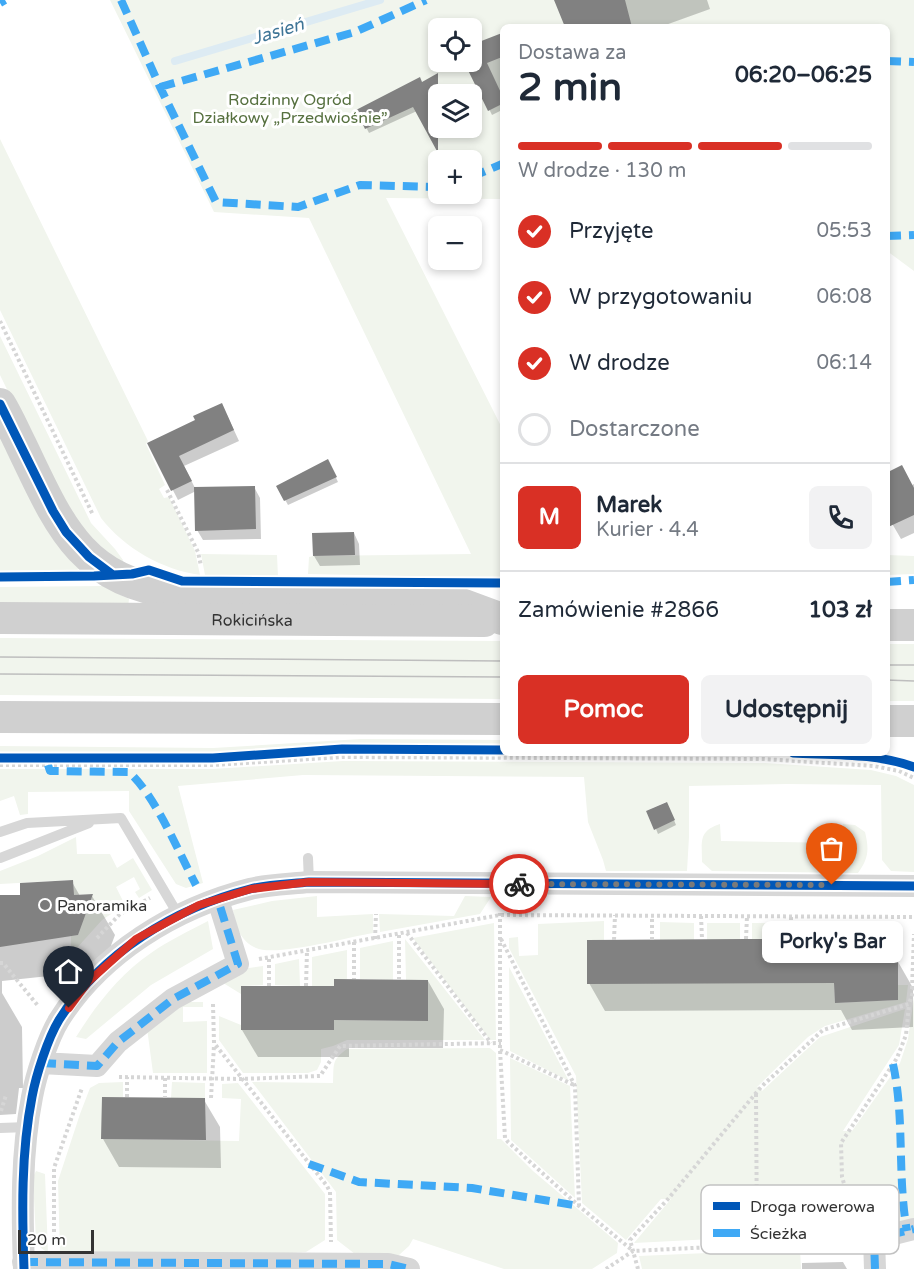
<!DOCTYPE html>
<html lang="pl">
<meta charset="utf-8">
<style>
:root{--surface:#fff;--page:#f2f2f3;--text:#1f2937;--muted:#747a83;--line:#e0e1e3;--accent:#d93025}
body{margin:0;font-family:"Varela Round",sans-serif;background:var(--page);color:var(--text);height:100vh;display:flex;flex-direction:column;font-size:22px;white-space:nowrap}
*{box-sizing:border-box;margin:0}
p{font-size:20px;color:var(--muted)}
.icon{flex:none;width:33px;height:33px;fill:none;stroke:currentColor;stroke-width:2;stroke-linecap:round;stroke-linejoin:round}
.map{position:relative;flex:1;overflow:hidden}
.panel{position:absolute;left:500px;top:24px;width:390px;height:732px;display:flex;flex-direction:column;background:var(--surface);border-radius:9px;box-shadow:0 3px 9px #0003}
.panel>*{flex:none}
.tools{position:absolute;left:428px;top:18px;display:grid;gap:12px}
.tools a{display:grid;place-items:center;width:54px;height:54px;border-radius:9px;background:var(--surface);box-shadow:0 3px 9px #0003;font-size:30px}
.scale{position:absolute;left:18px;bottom:15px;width:76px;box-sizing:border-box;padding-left:6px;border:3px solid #333;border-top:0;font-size:16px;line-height:21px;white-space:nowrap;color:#333;-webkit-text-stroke:4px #fff;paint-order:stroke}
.pin{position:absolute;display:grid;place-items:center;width:51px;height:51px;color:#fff;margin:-62px -26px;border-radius:50% 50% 50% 0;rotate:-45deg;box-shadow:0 0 6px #0007}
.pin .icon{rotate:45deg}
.courier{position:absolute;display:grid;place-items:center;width:60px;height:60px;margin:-30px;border:4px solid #d93025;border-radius:50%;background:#fff;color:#222;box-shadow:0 2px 8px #0007}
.bubble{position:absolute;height:42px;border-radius:9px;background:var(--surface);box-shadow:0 3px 9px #0003;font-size:20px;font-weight:800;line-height:42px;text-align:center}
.head em{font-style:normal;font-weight:800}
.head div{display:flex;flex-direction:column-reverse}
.head{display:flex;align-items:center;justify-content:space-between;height:102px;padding:0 18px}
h1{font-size:39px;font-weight:800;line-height:45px}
.bar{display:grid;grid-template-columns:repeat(4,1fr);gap:9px 6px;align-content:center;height:72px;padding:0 18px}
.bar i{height:8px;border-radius:4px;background:var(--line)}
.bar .on{background:var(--accent)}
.bar p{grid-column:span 4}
.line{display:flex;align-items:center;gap:15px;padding:0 18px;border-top:2px solid var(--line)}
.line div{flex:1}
.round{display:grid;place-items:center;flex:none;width:63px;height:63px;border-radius:9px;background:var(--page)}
ol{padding:0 18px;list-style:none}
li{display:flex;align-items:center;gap:18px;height:66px}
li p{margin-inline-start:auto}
li .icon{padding:6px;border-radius:50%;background:var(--accent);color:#fff;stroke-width:4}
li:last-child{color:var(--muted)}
li i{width:33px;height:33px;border:3px solid var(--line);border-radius:50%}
.cta{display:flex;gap:12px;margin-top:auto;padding:12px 18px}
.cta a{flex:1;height:69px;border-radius:9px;background:var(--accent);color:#fff;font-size:24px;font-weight:800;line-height:69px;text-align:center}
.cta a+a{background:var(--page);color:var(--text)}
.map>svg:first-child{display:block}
.green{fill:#f1f5ed;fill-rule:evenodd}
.shadow{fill:#0003}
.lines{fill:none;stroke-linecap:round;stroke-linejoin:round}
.stream{stroke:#ddebf3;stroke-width:8}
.building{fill:#818181}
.path{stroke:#d6d6d6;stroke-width:4;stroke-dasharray:3 3;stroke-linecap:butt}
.service{stroke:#d7d7d7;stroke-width:10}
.minor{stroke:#d7d7d7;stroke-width:22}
.secondary{stroke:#d0d0d0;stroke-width:32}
.tram{stroke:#bebebe;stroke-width:1.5}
.quiet{stroke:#3fa9f5;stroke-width:8;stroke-dasharray:15 8;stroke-linecap:butt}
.cycleway-casing{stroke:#fff;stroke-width:13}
.cycleway{stroke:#0057b8;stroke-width:9}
.done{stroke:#7a7a7a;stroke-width:6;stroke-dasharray:0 10.8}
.route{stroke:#d93025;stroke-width:8}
.poi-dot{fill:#7a7a7a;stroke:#fff;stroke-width:2}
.labels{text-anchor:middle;stroke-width:6;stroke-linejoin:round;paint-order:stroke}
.park-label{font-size:16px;fill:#56703f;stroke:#fff}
.street-label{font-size:16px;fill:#333;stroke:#fff}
.poi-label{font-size:16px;fill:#333;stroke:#fff;text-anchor:start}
.water-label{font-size:18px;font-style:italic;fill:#3f7597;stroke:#fff}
.key{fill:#fff;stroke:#c2c2c2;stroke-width:1.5}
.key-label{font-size:16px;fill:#333}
</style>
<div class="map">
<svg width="914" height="1269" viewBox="0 0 914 1269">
<rect width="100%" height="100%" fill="#fff"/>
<!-- green -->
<path class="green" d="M110,0H914V271L887,251L886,27H502V199L386,198L502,428V578L308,574L309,557L313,556L471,554L309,218L214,212ZM438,28H471V62H438ZM438,94H471V128H438ZM438,160H471V194H438Z
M0,139L148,441L146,444L165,485L159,489L164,498L169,497L195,551L200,575C163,570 124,548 101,518L0,310Z
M0,336L91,523L115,549L123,560L121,566L68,514L0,375Z
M0,431L83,567L77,570L0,571Z
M201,554L277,555L278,577L205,575Z
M887,555L914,556V574L887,575Z
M103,586L129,599L128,608L0,607V587Z
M0,638L502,641V699L0,695Z
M886,644H914V701H887Z
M361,739L502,740V746H342L212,754H0V746L213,748Z
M343,761L765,763L871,770L896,776L914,785V872L891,871L882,860L881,785L787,784L689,786V837L687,871H606L603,860L588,822L584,777L303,775L178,786L203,883L186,888L176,884L129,811V791L28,792V814L20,815L14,796L0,801V769H213ZM666,802L674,820L654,830L646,811Z
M720,824L721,841L844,843L843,824L855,825L865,832C869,849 869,858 858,873L712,871L702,862C702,842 698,831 720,824Z
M76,837L77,854H110L117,868L133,858L152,890L139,898L135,892L140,889L134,877L116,887L125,905L102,920L76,949L71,950V936L78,935L82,915L87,914L93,894L74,895L73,880L0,884V871L38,856Z
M317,896V917L373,914V933C349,937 275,957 256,948C240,941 235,925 233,910L272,901Z
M465,896L491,897L480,914L380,932L379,914L454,916Z
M208,921L213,949L151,985L86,1039L76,1037C96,1005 119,975 151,953C168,941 189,931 208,921Z
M604,921V940H587V983H834L835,1003L898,1000V985H908L906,1002L825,1026L808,1037L757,1087H761L762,1091L820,1037L905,1009L899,1045L843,1131H852L900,1063L908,1039L914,997V1225L897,1222H863L854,1207L853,1200H847C848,1212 856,1219 857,1233L762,1237L760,1199H752V1237L634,1243L671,1199H661L626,1240L582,1203L576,1076L509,948V938L518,937L519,956L538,955V924Z
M660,922L694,923V940H660Z
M494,923L496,1040H490L413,938Z
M707,923H740V940H707Z
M752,923H785V939L752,940Z
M853,925H892L891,948H853Z
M405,939L485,1040H347L333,1046L321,1049V1062L317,1070L308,1073H243L219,1040V1016L241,1025V1030H334V1020L428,1021V980H406Z
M393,941V980L360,979V948Z
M347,950V979L334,986H312V957Z
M299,959L300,986L275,985V964Z
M263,966V985L242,986L241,994L220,981L242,969Z
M509,967L569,1081L510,1051Z
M180,1002H203V1007H183V1022L207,1021V1073H153L147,1028Z
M490,1048L496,1053L497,1139H501L533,1171L618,1243L617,1253L592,1269H504L413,1239L409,1246L399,1255L355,1254L337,1240L336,1192L252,1082L333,1083C334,1065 331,1060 347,1049Z
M510,1058L570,1086L575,1198L511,1140Z
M123,1082V1097H102V1139L239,1141L241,1099L222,1098V1084L238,1083L325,1194V1240L306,1252L278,1254L60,1253L58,1181L80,1114L90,1088L99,1083Z
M172,1082L205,1083V1098H171Z
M36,1171L45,1174L48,1253L41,1248L36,1241L33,1177Z
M800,1249L801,1269H642L639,1256Z"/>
<!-- shadow -->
<path class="shadow" d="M569,0H707L710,9L660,27H567Z
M502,34V110L492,115L466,62H471V58L486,41Z
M419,79L438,109V128H448L450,130L433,140L417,111L369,133L358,111Z
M227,415L239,441L184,466L195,488L254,487L260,498L261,539L203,540L197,530L196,491L178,500L149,444Z
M328,461L338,482L288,505L278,487Z
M886,468L889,473L912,485L914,484V533L901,539L886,513Z
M354,533L359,544L360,565L320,566L314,556Z
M669,808L676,825L658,834L656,829Z
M72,882L80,896H92L115,935L100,975L52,982L49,976L2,981V993L22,1027L23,1088H19L16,1114L0,1115V897L22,896Z
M820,941L832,961L897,960L913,988V1027L852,1030L841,1010L605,1011L589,983Z
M428,981L444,1009L443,1048H349V1057H258L242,1030L336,987Z
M103,1098L204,1100L220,1127L221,1168L119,1167L103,1139Z
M843,1262L847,1269H802V1263Z"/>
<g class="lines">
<!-- stream -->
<path class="stream" d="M175,61L380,0"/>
</g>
<!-- building -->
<path class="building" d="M554,0H625L632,27H565Z
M502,33V57L487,63L502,95V104L488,111L464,62H471V45Z
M438,73V153L413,107L365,129L356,110L420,77L422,82Z
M222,403L234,430L179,456L192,481L171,491L147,443L195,420L193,416Z
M328,459L337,477L284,501L276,486Z
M902,465L914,488V515L886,528V473Z
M255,486L256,529L195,531L194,487Z
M354,532L355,555L313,556L312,533Z
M667,802L675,820L654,830L646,811Z
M73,880L74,895L93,894L78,935L0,947V895H20V883Z
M746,939H820L821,960L898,959V1000L835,1003L834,983L587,984V940Z
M334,979L428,980V1021L334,1020V1030H241V986H334Z
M102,1097L205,1098L206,1140L101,1139Z"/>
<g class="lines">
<!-- path -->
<path class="path" d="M0,321L93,515
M167,490L198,552L201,566
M0,765H213L343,757L763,759L874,766L899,771L914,778
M500,913V1050L505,1138L508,1142L579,1206L633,1251
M701,916L702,939
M791,917V939
M407,933L491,1043
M97,938L120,914L150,898
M375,939L376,914
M501,939L575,1086L579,1205
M746,939L747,916
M614,940L615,915
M652,940V916
M354,942V979
M259,959L500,915L914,917
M0,963H3L39,1007
M399,980V934
M269,986V957
M306,986L307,951
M912,989L914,934
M213,1004L214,1043L327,1186L330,1192L331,1242
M500,1050L574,1085
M119,1077L241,1079L320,1076L340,1046L501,1043
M165,1078V1098
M756,1094L757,1245
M127,1097V1077
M211,1098L214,1045
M1,1111L6,1095
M859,1222L852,1210L842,1177L841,1143L897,1058L906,1035L909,1004
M54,1238V1168L82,1088
M606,1269L633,1251L852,1240
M638,1269L630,1240L668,1199L761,1087L823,1030L909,1004L914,989"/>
<!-- service -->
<path class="service" d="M0,832L27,823L121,818L179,916
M0,858L89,823
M308,858L309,882
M0,1128L28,1127"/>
<!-- minor -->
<path class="minor" d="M41,1063L97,1066L118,1042L173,999L238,964L218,900
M23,1262L388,1264L409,1269
M24,1269C22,1212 21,1153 32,1097C36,1075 48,1038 59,1020C101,953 175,908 250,889C269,884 290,884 309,882L914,886
M875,1269L874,1239L914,1229"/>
<!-- secondary -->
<g class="secondary">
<path d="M0,404C8,417 14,431 21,445C58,522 80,582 176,593L414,594L456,602L502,619"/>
<path id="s1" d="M0,618L484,621"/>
<path d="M886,625H914"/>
<path d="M0,717L502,719"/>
<path d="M886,721H914"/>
</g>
<!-- tram -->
<path class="tram" d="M0,657L502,661
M886,665H914
M0,674L502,677
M886,680L914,681"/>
<!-- quiet -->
<path class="quiet" d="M121,0L160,87L216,202L298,207L360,185L438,187
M0,3L5,0
M886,61L914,62
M160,87L355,32L426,0
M471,177L502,164
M886,236L914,235
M886,582L914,580
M48,765L50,771L129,772C155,795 179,853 196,885
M41,1063L97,1066L118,1042L173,999L238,964L218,900
M893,1064C905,1119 897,1176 907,1231
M309,1164L359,1182L472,1188L579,1206
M23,1262L388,1264L409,1269
M875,1269L874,1239L914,1229"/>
<!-- cycleway casing -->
<g class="cycleway-casing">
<path id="cycleway" d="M0,404L53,511L66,532L89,557L113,575
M0,577L94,576L132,574L149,570L182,581L502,583
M793,753C833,755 877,753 914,767
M0,758H213L342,749L502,750
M24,1269C22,1212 21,1153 32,1097C36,1075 48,1038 59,1020C101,953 175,908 250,889C269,884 290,884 309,882L914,886"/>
</g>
<!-- cycleway -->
<use href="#cycleway" class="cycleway"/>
</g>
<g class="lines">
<!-- done -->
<path class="done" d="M519,884L832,885"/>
<!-- route -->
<path class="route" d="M69,1008L88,982L136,939L199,905L251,889L309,882L519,884"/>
</g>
<!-- markers -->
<circle class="poi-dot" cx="45" cy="905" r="6"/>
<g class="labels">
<!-- park labels -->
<g class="park-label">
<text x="290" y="105">Rodzinny Ogród<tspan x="290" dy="18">Działkowy „Przedwiośnie”</tspan></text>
</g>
<!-- street labels -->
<g class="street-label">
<text dy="6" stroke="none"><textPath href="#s1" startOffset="252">Rokicińska</textPath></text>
</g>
<!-- poi labels -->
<g class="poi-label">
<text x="57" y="911">Panoramika</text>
</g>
<!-- water labels -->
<g class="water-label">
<text transform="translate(278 31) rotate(-17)" y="6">Jasień</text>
</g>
</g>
<!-- legend -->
<rect x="701" y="1185" width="198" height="69" rx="9" class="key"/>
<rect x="713" y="1202" width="27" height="8" fill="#0057b8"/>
<rect x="713" y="1229" width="27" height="8" fill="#3fa9f5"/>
<g class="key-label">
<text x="750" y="1212">Droga rowerowa</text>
<text x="750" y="1239">Ścieżka</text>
</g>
</svg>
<div class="tools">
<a><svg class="icon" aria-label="locate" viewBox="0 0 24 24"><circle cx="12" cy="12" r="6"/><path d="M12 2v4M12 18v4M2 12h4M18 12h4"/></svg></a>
<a><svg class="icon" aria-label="layers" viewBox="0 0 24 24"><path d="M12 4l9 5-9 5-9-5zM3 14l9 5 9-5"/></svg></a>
<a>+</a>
<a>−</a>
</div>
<div class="scale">20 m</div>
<div class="pin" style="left:832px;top:885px;background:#ea580c"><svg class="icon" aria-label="bag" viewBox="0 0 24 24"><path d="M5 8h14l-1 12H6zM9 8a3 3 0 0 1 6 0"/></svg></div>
<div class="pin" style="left:69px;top:1008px;background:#1f2937"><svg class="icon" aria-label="home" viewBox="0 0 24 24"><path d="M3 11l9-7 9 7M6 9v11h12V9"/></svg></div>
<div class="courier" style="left:519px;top:884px"><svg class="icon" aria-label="bike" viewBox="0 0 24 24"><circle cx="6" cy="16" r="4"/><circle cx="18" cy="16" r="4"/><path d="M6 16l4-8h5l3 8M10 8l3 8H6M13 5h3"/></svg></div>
<div class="bubble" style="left:762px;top:921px;width:141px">Porky's Bar</div>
<section class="panel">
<div class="head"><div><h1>2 min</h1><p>Dostawa za</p></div><em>06:20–06:25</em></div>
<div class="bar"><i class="on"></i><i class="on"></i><i class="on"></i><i></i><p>W drodze · 130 m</p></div>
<ol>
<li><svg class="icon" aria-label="check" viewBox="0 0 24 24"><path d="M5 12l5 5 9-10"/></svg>Przyjęte<p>05:53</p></li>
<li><svg class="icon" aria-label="check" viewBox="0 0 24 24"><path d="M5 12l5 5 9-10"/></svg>W przygotowaniu<p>06:08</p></li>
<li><svg class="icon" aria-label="check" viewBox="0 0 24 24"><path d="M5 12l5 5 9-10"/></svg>W drodze<p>06:14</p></li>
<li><i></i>Dostarczone</li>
</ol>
<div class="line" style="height:108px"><b class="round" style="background:var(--accent);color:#fff">M</b><div><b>Marek</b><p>Kurier · 4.4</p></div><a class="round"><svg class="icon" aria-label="phone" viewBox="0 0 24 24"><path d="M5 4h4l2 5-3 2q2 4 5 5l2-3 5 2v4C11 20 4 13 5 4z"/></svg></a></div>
<div class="line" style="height:78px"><div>Zamówienie #2866</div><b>103 zł</b></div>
<div class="cta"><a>Pomoc</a><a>Udostępnij</a></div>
</section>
</div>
